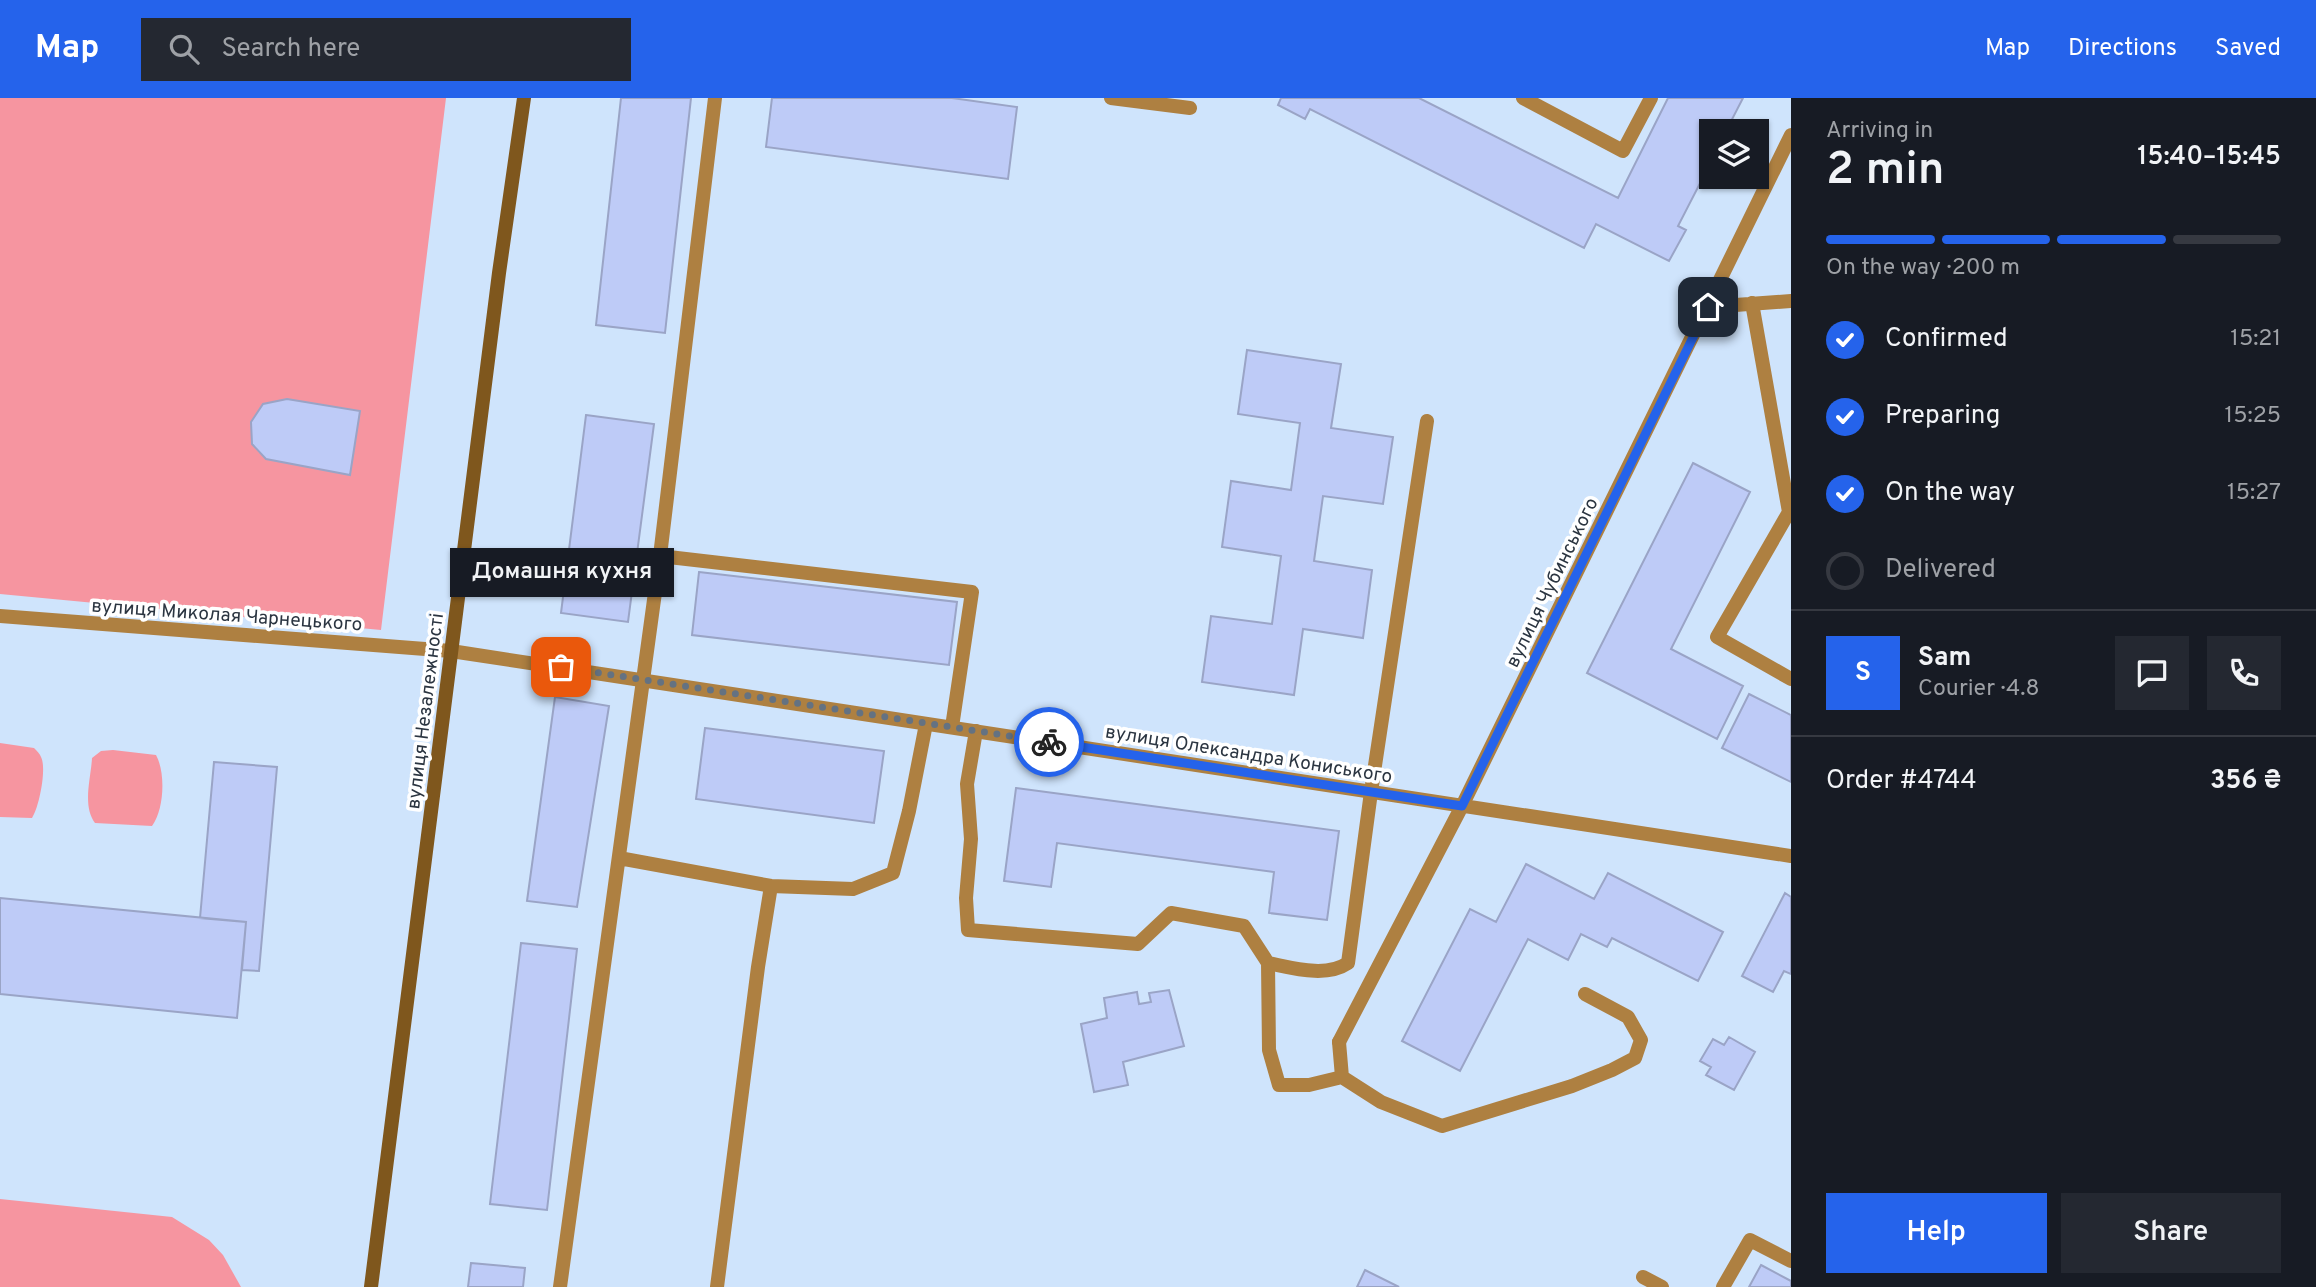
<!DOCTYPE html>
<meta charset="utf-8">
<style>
:root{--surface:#171b24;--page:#242831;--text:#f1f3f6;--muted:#9ea1a6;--line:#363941;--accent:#2563eb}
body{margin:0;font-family:Overpass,sans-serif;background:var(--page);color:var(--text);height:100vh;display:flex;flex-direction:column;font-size:26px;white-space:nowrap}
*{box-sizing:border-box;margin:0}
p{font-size:23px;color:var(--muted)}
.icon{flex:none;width:38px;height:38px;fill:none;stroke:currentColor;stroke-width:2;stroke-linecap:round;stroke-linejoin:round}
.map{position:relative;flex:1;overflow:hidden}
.drawer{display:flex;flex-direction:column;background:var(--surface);width:525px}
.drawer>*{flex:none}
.fabs{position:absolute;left:1699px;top:21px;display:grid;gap:14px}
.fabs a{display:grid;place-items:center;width:70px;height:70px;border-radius:0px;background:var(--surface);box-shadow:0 2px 5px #0004;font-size:35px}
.pin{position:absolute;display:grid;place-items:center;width:60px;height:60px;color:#fff;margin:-30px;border-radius:14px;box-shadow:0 4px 10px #0006}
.courier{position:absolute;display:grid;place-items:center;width:70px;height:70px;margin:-35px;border:5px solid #2563eb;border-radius:50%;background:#fff;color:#222;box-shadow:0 2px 9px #0007}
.bubble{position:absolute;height:49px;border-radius:0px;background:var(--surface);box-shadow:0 2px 5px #0004;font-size:23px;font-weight:600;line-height:49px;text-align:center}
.overview em{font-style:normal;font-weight:600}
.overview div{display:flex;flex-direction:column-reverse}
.overview{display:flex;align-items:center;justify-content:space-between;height:119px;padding:0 35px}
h1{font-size:46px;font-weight:600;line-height:52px}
.bar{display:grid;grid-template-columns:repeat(4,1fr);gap:10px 7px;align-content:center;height:84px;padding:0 35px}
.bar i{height:9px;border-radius:5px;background:var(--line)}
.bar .selected{background:var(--accent)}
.bar p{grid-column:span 4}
.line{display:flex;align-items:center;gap:18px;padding:0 35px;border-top:2px solid var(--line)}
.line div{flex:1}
.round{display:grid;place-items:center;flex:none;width:74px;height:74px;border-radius:0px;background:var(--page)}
ol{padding:0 35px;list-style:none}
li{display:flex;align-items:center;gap:21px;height:77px}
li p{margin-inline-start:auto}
li .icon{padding:7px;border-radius:50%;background:var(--accent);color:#fff;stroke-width:4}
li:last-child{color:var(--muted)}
li i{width:38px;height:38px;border:4px solid var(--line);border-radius:50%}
.action{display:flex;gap:14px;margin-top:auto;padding:14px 35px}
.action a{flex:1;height:80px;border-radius:0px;background:var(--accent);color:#fff;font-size:28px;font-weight:600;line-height:80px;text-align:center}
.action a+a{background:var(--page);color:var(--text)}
header{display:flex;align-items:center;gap:42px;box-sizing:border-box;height:98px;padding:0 35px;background:var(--accent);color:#fff}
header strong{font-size:33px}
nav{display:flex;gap:38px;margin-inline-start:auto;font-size:24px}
.search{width:490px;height:63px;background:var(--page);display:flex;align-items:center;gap:18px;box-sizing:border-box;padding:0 24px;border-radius:0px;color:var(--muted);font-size:26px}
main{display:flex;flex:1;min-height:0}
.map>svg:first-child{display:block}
.green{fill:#f695a0}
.building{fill:#becbf7;stroke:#9aa4c6;stroke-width:2}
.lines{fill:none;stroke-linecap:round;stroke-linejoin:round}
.service{stroke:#ae8041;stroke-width:14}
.minor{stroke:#ae8041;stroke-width:14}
.secondary{stroke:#7f571d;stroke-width:14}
.done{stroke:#647282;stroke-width:7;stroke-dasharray:0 12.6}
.route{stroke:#2563eb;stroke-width:9}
.labels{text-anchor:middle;stroke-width:7;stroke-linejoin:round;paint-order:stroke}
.street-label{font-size:19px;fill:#2b3541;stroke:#fff}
</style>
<header>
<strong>Map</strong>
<div class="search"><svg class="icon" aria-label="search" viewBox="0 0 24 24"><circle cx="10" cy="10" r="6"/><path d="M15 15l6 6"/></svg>Search here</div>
<nav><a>Map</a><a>Directions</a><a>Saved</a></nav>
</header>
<main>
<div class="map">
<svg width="1791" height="1189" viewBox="0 0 1791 1189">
<rect width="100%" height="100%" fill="#cfe4fc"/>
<!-- green -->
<path class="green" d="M0,0H446L381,532L0,496Z
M0,645L34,650C37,653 40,656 41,659C47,670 39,710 32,720L0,719Z
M113,652L156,657C166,675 164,712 152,728L95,725C82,708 91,680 92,660L101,653Z
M0,1101L172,1119L209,1142L223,1157L241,1189H0Z"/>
<!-- building -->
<path class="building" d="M621,0H691L665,235L596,227Z
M772,0H952L1017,9L1008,81L766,49Z
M1281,0H1419L1618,100L1668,0H1743L1726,33H1712V62L1678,128L1686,132L1669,163L1596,126L1584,150L1310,11L1305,21L1278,7Z
M1247,252L1341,266L1331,330L1393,339L1383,406L1323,398L1314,463L1372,472L1363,540L1303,531L1294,597L1202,584L1211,518L1272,526L1281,458L1222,449L1231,383L1291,392L1300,325L1238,316Z
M287,301L360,313L350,377L266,361L252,346L251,324L263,306Z
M586,317L654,326L628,524L561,515Z
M1693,365L1750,394L1671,551L1743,588L1717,641L1587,575Z
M699,474L957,504L949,567L692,537Z
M1749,596L1791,617V684L1722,650Z
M555,599L609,608L577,809L527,803Z
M705,630L884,653L874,725L696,701Z
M214,664L277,669L259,873L242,872L246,824L200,820Z
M1016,690L1339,733L1327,822L1269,815L1274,774L1057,745L1051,789L1004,783Z
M1526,766L1594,801L1608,775L1723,834L1698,883L1612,840L1607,849L1581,836L1568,862L1528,841L1460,973L1402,943L1470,811L1496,824Z
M1785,795L1791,799V876L1784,873L1773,894L1742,878Z
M0,800L246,824L237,920L0,896Z
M521,845L577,851L547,1112L490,1106Z
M1169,892L1184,948L1123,964L1128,987L1094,994L1081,926L1107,920L1104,900L1137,894L1139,906L1151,904L1149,895Z
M1729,939L1755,954L1734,992L1706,977L1711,969L1700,963L1713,941L1724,947Z
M471,1165L525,1170L523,1189H468Z
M1761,1167L1791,1183V1189H1749Z
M1365,1172L1399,1189H1357Z"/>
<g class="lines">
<!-- service -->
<path class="service" d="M1111,0L1190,10
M1523,0L1623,53L1651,0
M1752,205L1789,414L1717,539L1791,581
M1708,209L1791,203
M660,458L972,494L952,629
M976,633L967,686L971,741L966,800L968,832L1138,846L1171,815L1244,828L1268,865
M619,760L771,788L853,791L893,775L909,713L926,626
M1339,944L1342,979L1381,1004L1442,1028L1572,988L1612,972L1635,960L1641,942L1628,919L1585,896
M1342,979L1309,987H1279L1269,952L1268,865C1293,870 1326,880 1348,865L1371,694L1427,323
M1643,1179L1662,1189
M560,1189L660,458L715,0
M717,1189L758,869L771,788
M1723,1189L1750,1142L1791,1163"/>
<!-- minor -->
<path class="minor" d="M0,518L451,553L1791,758
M1339,944L1462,708L1791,37"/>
<!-- secondary -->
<path class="secondary" d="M371,1189L499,175L524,0"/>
</g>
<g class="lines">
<!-- done -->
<path class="done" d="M561,569L1049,644"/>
<!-- route -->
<path class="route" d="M1049,644L1462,708L1708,209"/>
</g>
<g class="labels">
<!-- street labels -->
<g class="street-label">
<text transform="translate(1551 484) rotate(-64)" y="7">вулиця Чубинського</text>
<text transform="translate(227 516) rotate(4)" y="7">вулиця Миколая Чарнецького</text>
<text transform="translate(424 613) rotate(-83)" y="7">вулиця Незалежності</text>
<text transform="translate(1249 655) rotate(9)" y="7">вулиця Олександра Кониського</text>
</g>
</g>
</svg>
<div class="fabs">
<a><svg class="icon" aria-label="layers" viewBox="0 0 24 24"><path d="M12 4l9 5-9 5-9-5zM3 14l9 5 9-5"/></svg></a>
</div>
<div class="pin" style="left:561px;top:569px;background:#ea580c"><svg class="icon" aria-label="bag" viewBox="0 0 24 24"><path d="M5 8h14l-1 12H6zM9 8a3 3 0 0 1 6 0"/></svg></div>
<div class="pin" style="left:1708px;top:209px;background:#1f2937"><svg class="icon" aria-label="home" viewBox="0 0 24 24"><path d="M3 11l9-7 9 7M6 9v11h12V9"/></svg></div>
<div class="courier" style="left:1049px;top:644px"><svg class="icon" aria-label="bike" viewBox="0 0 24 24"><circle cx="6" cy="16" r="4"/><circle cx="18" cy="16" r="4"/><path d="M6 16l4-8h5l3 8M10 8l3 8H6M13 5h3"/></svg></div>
<div class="bubble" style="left:450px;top:450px;width:224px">Домашня кухня</div>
</div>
<section class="drawer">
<div class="overview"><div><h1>2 min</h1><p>Arriving in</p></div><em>15:40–15:45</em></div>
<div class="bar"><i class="selected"></i><i class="selected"></i><i class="selected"></i><i></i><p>On the way · 200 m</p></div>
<ol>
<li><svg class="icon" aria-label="check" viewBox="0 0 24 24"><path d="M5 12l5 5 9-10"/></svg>Confirmed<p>15:21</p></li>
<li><svg class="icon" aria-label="check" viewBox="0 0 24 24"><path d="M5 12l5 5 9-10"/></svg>Preparing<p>15:25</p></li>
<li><svg class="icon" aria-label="check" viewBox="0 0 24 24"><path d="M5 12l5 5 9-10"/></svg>On the way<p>15:27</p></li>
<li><i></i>Delivered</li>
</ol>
<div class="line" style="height:126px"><b class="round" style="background:var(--accent);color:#fff">S</b><div><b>Sam</b><p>Courier · 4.8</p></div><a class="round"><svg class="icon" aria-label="chat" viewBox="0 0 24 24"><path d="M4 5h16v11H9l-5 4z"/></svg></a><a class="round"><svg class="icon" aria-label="phone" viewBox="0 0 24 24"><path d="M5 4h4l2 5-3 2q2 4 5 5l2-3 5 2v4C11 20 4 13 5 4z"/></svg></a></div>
<div class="line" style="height:91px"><div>Order #4744</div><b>356 ₴</b></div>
<div class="action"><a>Help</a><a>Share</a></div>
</section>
</main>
